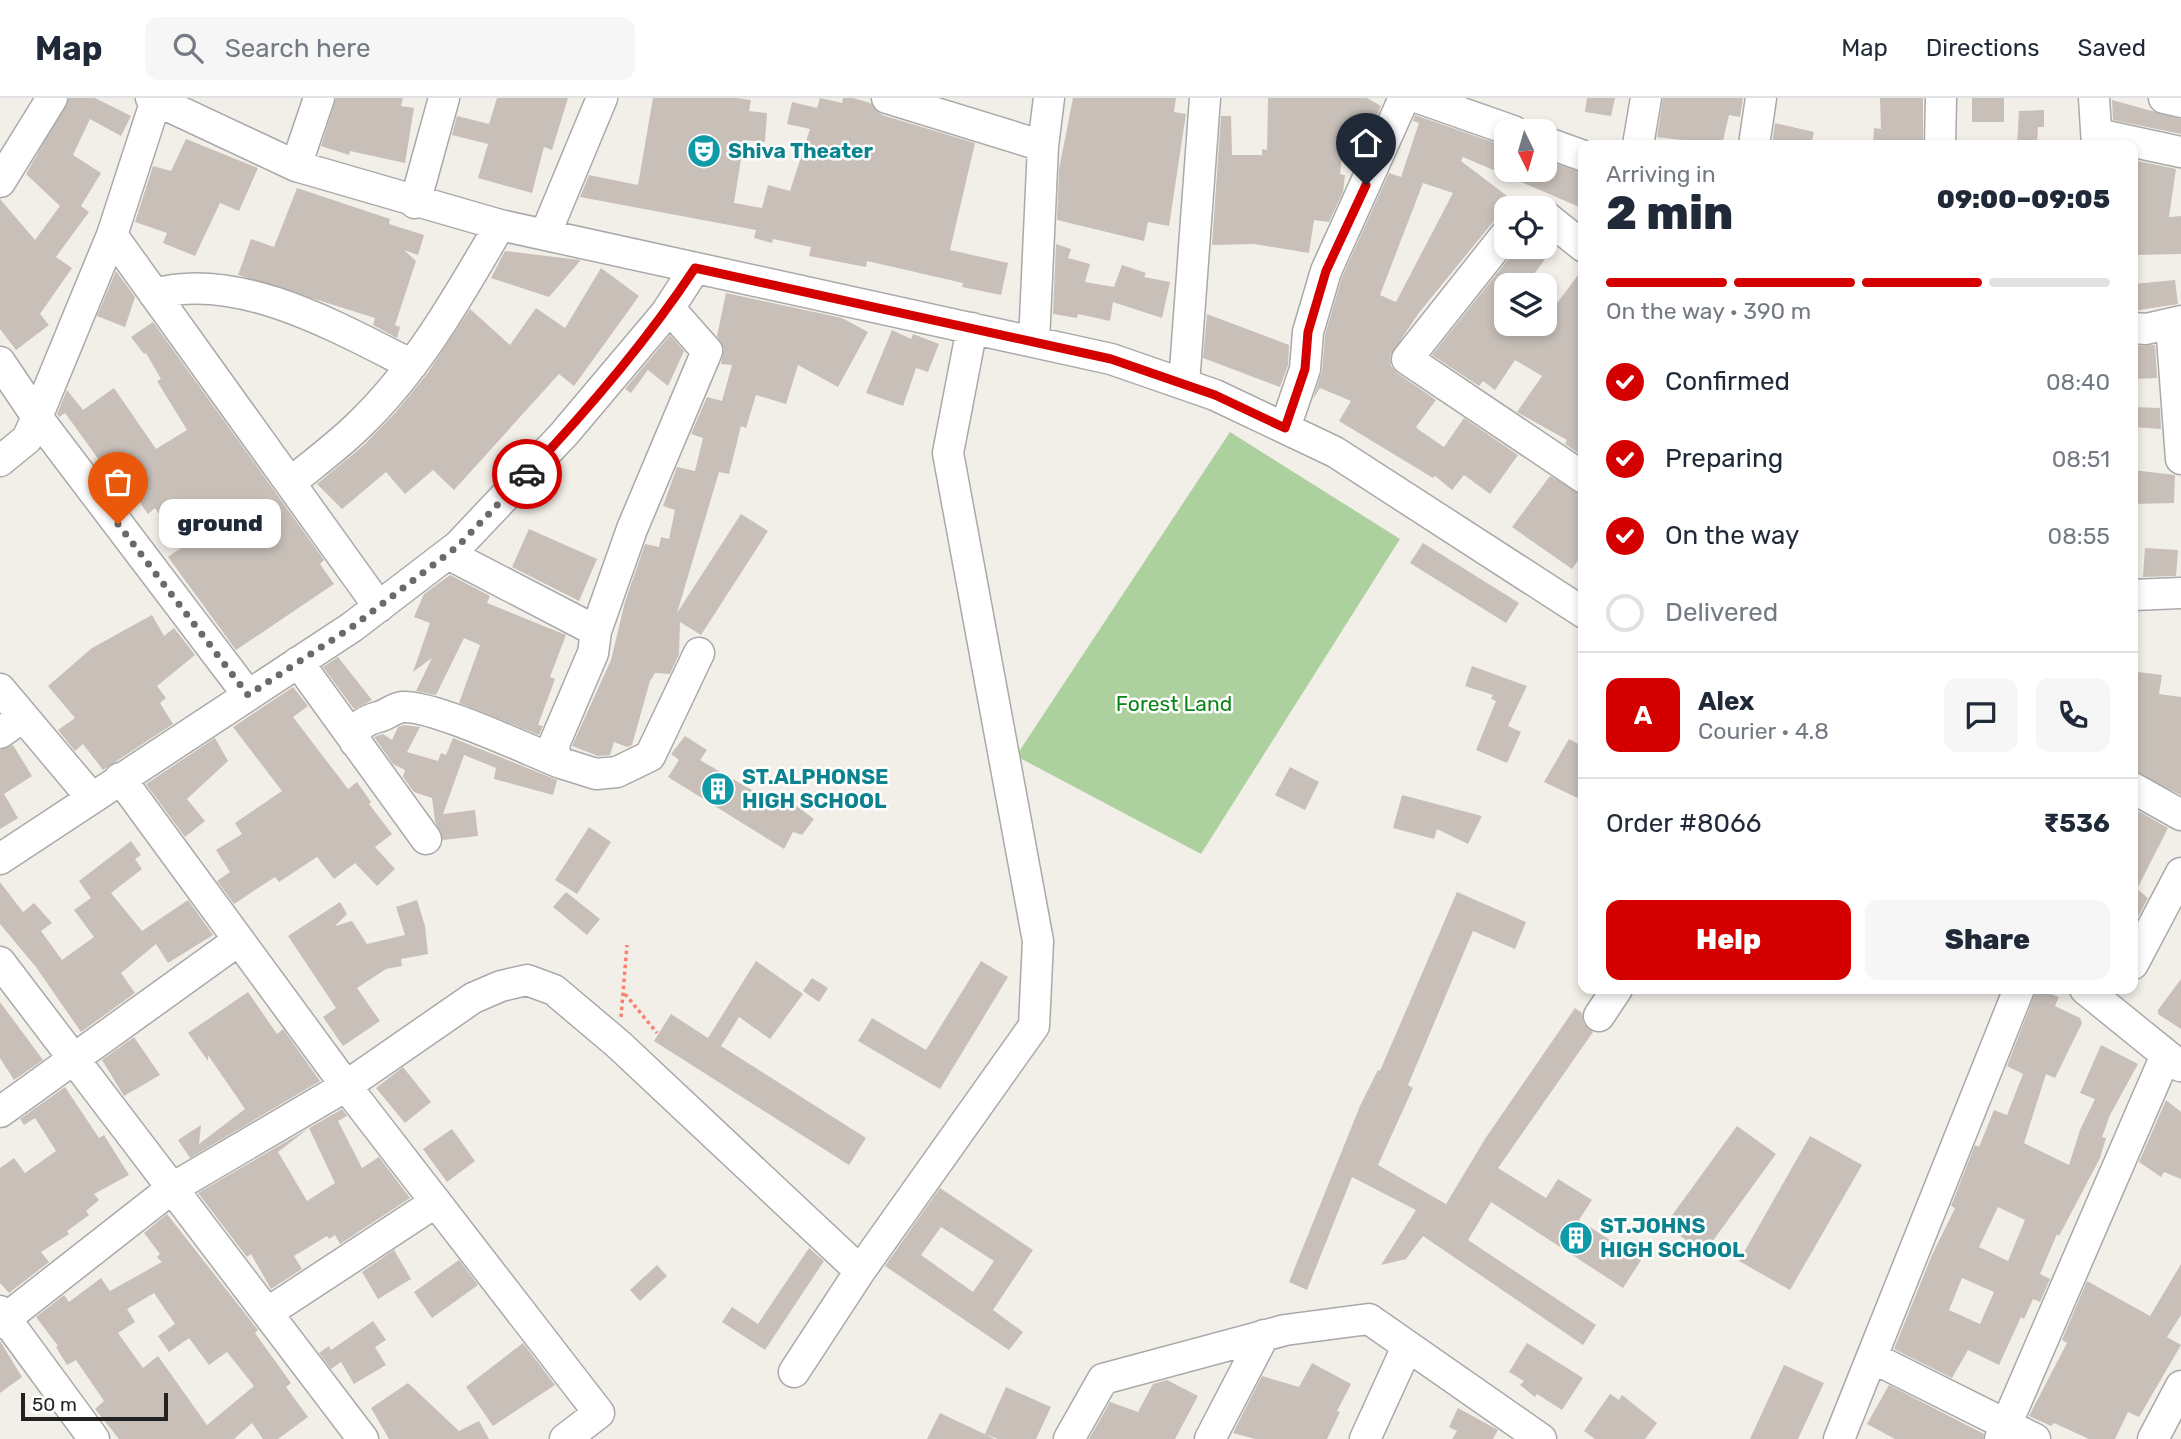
<!DOCTYPE html>
<meta charset="utf-8">
<style>
:root{--surface:#fff;--page:#f6f6f7;--text:#1f2937;--muted:#747a83;--line:#e0e1e3;--accent:#d40000}
body{margin:0;font-family:Rubik,sans-serif;background:var(--page);color:var(--text);height:100vh;display:flex;flex-direction:column;font-size:26px;white-space:nowrap}
*{box-sizing:border-box;margin:0}
p{font-size:23px;color:var(--muted)}
.icon{flex:none;width:38px;height:38px;fill:none;stroke:currentColor;stroke-width:2;stroke-linecap:round;stroke-linejoin:round}
.map{position:relative;flex:1;overflow:hidden}
.drawer{position:absolute;left:1578px;top:42px;width:560px;height:854px;display:flex;flex-direction:column;background:var(--surface);border-radius:14px;box-shadow:0 4px 10px #0003}
.drawer>*{flex:none}
.needle{width:46px;rotate:175deg}
.buttons{position:absolute;left:1494px;top:21px;display:grid;gap:14px}
.buttons a{display:grid;place-items:center;width:63px;height:63px;border-radius:14px;background:var(--surface);box-shadow:0 4px 10px #0003;font-size:35px}
.scale{position:absolute;left:21px;bottom:18px;width:147px;box-sizing:border-box;padding-left:7px;border:4px solid #222;border-top:0;font-size:19px;line-height:24px;white-space:nowrap;color:#222;-webkit-text-stroke:5px #fff;paint-order:stroke}
.pin{position:absolute;display:grid;place-items:center;width:60px;height:60px;color:#fff;margin:-72px -30px;border-radius:50% 50% 50% 0;rotate:-45deg;box-shadow:0 0 7px #0007}
.pin .icon{rotate:45deg}
.courier{position:absolute;display:grid;place-items:center;width:70px;height:70px;margin:-35px;border:5px solid #d40000;border-radius:50%;background:#fff;color:#222;box-shadow:0 2px 9px #0007}
.bubble{position:absolute;height:49px;border-radius:14px;background:var(--surface);box-shadow:0 4px 10px #0003;font-size:23px;font-weight:800;line-height:49px;text-align:center}
.overview em{font-style:normal;font-weight:800}
.overview div{display:flex;flex-direction:column-reverse}
.overview{display:flex;align-items:center;justify-content:space-between;height:119px;padding:0 28px}
h1{font-size:46px;font-weight:800;line-height:52px}
.bar{display:grid;grid-template-columns:repeat(4,1fr);gap:10px 7px;align-content:center;height:84px;padding:0 28px}
.bar i{height:9px;border-radius:5px;background:var(--line)}
.bar .on{background:var(--accent)}
.bar p{grid-column:span 4}
.line{display:flex;align-items:center;gap:18px;padding:0 28px;border-top:2px solid var(--line)}
.line div{flex:1}
.round{display:grid;place-items:center;flex:none;width:74px;height:74px;border-radius:14px;background:var(--page)}
ol{padding:0 28px;list-style:none}
li{display:flex;align-items:center;gap:21px;height:77px}
li p{margin-inline-start:auto}
li .icon{padding:7px;border-radius:50%;background:var(--accent);color:#fff;stroke-width:4}
li:last-child{color:var(--muted)}
li i{width:38px;height:38px;border:4px solid var(--line);border-radius:50%}
.action{display:flex;gap:14px;margin-top:auto;padding:14px 28px}
.action a{flex:1;height:80px;border-radius:14px;background:var(--accent);color:#fff;font-size:28px;font-weight:800;line-height:80px;text-align:center}
.action a+a{background:var(--page);color:var(--text)}
header{display:flex;align-items:center;gap:42px;box-sizing:border-box;height:98px;padding:0 35px;background:var(--surface);border-bottom:2px solid var(--line)}
header strong{font-size:33px}
nav{display:flex;gap:38px;margin-inline-start:auto;font-size:24px}
.search{width:490px;height:63px;background:var(--page);display:flex;align-items:center;gap:18px;box-sizing:border-box;padding:0 24px;border-radius:14px;color:var(--muted);font-size:26px}
.map>svg:first-child{display:block}
.forest{fill:#add19e}
.building{fill:#c7bfb8;fill-rule:evenodd}
.lines{fill:none;stroke-linecap:round;stroke-linejoin:round}
.minor-casing{stroke:#a9a9a9;stroke-width:33}
.path{stroke:#fa8072;stroke-width:3.5;stroke-dasharray:3.5 3.5;stroke-linecap:butt}
.minor{stroke:#fff;stroke-width:30}
.done{stroke:#6b6a68;stroke-width:7;stroke-dasharray:0 12.6}
.route{stroke:#d40000;stroke-width:9}
.labels{text-anchor:middle;stroke-width:5;stroke-linejoin:round;paint-order:stroke}
.culture-label{font-size:21px;font-weight:bold;fill:#0d838f;stroke:#fff;text-anchor:start}
.park-label{font-size:21px;fill:#0c8416;stroke:#fff}
</style>
<header>
<strong>Map</strong>
<div class="search"><svg class="icon" aria-label="search" viewBox="0 0 24 24"><circle cx="10" cy="10" r="6"/><path d="M15 15l6 6"/></svg>Search here</div>
<nav><a>Map</a><a>Directions</a><a>Saved</a></nav>
</header>
<div class="map">
<svg width="2181" height="1341" viewBox="0 0 2181 1341">
<rect width="100%" height="100%" fill="#f2efe9"/>
<!-- forest -->
<path class="forest" d="M1230,334L1400,441L1201,756L1016,658Z"/>
<!-- building -->
<path class="building" d="M69,0H95L131,18L121,38L90,21L73,57L101,75L81,108L89,114L56,159L72,170L40,216L49,227L16,252L0,231V101L35,142L60,108L26,76Z
M336,0H403L401,8L414,10L405,65L350,53L349,57L321,48Z
M497,0H568L552,52L544,49L532,95L478,80L488,46L452,37L457,18L489,26Z
M653,0H736L751,2L749,13L767,15L765,44L744,42L734,105L762,110L768,87L790,93L810,31L787,26L792,4L817,10L820,0L842,5L843,0H853L870,5L882,17L975,45L950,152L1008,165L1001,197L962,189L963,185L867,163L866,169L809,158L811,149L773,141L772,145L754,140L756,132L580,99L589,77L638,87Z
M1073,0H1176L1174,14L1186,16L1169,128L1148,124L1144,143L1057,122L1059,71Z
M1268,0H1367L1381,8L1364,46L1345,37L1340,76L1345,77L1343,94L1329,124L1314,122L1309,155L1254,146L1212,147L1221,18H1231L1232,57H1262V51L1267,52Z
M1587,0H1615L1611,18L1585,14Z
M1663,0H1743L1740,19L1729,17L1722,47L1657,39Z
M1880,0H1923V47H1873L1874,30L1881,31Z
M1972,0H2004V24H1972Z
M2112,2L2181,21V36L2113,22Z
M2044,12V29H2038L2037,47H2017L2019,13Z
M1415,17L1507,49V72H1545L1547,63L1584,75V111L1463,59L1461,63L1523,110H1507V118L1493,124L1418,216L1390,258L1391,268L1397,275L1436,302L1416,329L1419,332L1444,349L1464,320L1518,357L1490,396L1464,377L1452,392L1435,378L1433,380L1339,323L1351,303L1320,290L1313,301L1322,273L1325,237L1342,179L1389,75L1401,79L1419,25L1413,23ZM1423,85L1453,95L1396,204L1380,197Z
M1775,25L1814,34L1811,47H1772Z
M186,41L258,70L239,113L220,105L195,158L163,145L167,135L135,124L153,68L171,73Z
M2133,62L2176,71L2169,119L2181,118V156L2133,157Z
M297,90L390,121L389,126L424,137L418,157L404,152L416,163L395,227L400,229L397,240L373,227L375,220L238,177L251,141L274,149Z
M1056,146L1071,151L1068,160L1090,166L1085,184L1114,189L1122,167L1146,175L1144,179L1170,184L1162,220L1113,204L1110,223L1078,216L1077,220L1053,216Z
M1518,149H1554L1526,187H1507V226H1545V194L1558,204L1584,169V359L1565,346L1567,342L1517,314L1542,278L1515,262L1495,292L1483,283L1479,288L1432,257Z
M505,153L580,162V163L549,199L491,180Z
M601,170L639,198L574,288L559,276L454,392L433,372L405,396L386,374L342,411L317,386L364,347L395,315L427,276L470,211L510,247L536,210L565,230Z
M116,173L135,199L125,229L97,218Z
M2175,182L2178,206L2133,213V186Z
M726,195L842,220L868,234L838,289L798,267L786,306L756,297L746,330L741,328L729,376L719,374L677,515L741,416L768,433L701,537L680,524L679,556L670,576L655,575L650,583L632,647L627,649L614,644L610,657L598,658L572,648L611,562L625,504L645,446L659,449L661,439L669,441L675,412L663,408L677,369L695,373L703,340L691,336L707,299L722,303L732,267L721,266L724,251L717,238Z
M1207,216L1289,247L1288,267L1280,289L1203,260Z
M153,224L324,462L320,466L334,486L236,552L168,459L181,450L155,410L148,416L130,390L123,395L65,315L59,319L57,316L67,292L83,312L114,290L156,351L187,332L157,283L161,281L146,255L144,256L131,239Z
M892,232L911,241L913,236L939,246L928,274L916,270L903,308L866,295Z
M670,237L684,253L668,288L648,272L631,295L625,291Z
M2155,247L2157,280L2133,281V248Z
M2133,309L2160,310L2161,331L2133,329Z
M2133,372L2175,377L2174,405L2133,406Z
M1550,378L1584,397V454L1572,471L1512,429Z
M529,431L597,461L579,503L512,469Z
M1423,445L1519,505L1506,525L1410,465Z
M2145,450L2178,452L2176,478L2143,479Z
M450,477L490,498L487,505L566,537L550,579L555,581L538,627L543,628L539,637L459,605L480,547L464,540L436,597L416,593L432,560L413,574L430,525L414,519L424,496Z
M152,517L164,538L174,530L195,557L157,588L166,600L160,605L173,626L103,672L83,646L75,653L58,632L75,620L48,588L92,550Z
M338,559L372,602L354,611L323,569Z
M1472,568L1527,588L1508,628L1521,634L1507,665L1476,652L1496,603L1491,601L1493,597L1465,588Z
M2138,574L2162,577L2159,596L2181,599V697L2133,673V610Z
M293,589L308,608L293,619L348,691L357,684L371,704L369,706L392,736L375,749L395,771L377,788L355,765L334,781L317,759L279,784L275,779L234,806L217,783L230,774L216,752L242,736L235,725L282,693L233,629Z
M404,627L420,629L407,654L438,663L441,655L446,657L453,640L557,682L553,697L494,681L496,670L464,657L443,716L475,712L478,738L443,742L435,723L432,700L414,694L403,679L405,672L393,666L374,639L383,636L392,642L398,629Z
M685,638L707,652L700,662L785,711L790,703L814,721L802,737L793,734L784,751L668,679L679,662L671,656Z
M215,640L228,663L187,701L205,723L185,739L146,686Z
M1569,641L1584,649V703L1544,684Z
M13,647L32,678L4,696L18,720L0,731V652Z
M1290,669L1319,684L1305,712L1275,697Z
M1402,697L1482,718L1468,746L1437,731L1434,741L1393,730Z
M2133,710L2168,730L2137,791L2148,800L2133,828Z
M589,729L611,744L577,796L555,782Z
M131,743L141,757L135,761L142,771L111,795L142,833L188,802L213,837L168,865L156,846L121,875L135,895L81,934L36,869L0,826V784L23,814L34,805L52,825L41,833L62,862L94,839L74,812L91,800L79,783Z
M566,794L600,821L587,837L553,809Z
M1457,794L1526,824L1515,851L1473,833L1408,987L1413,990L1378,1067L1446,1106L1485,1041L1575,910L1582,915L1584,926L1593,934L1498,1070L1546,1100L1558,1081L1592,1102L1579,1122L1641,1162L1623,1190L1491,1104L1468,1142L1596,1227L1583,1247L1423,1138L1406,1161L1381,1167L1416,1112L1352,1079L1307,1192L1289,1184L1360,1008L1378,972L1380,973Z
M417,802L425,828L428,856L401,861L402,868L386,871L357,890L380,923L343,948L323,919L336,910L288,838L340,804L347,816L335,828L352,823L367,846L405,837L396,809Z
M756,863L803,896L770,941L739,919L721,948L866,1040L849,1067L654,943L671,916L708,940Z
M981,863L1008,879L940,991L858,943L872,920L926,952Z
M812,880L828,890L819,904L803,893Z
M2181,881V931L2158,916V912Z
M2037,891L2059,899L2055,908L2080,920L2082,925L2055,980L2046,976L2024,1045L2069,1067L2080,1032L2095,1001L2080,995L2101,947L2138,966L2110,1017L2102,1039L2106,1040L2100,1060L2059,1138L2057,1136L2040,1176L2050,1181L2040,1204L2033,1201L2024,1221L2021,1219L1999,1267L1968,1252L1952,1280L1894,1251L1932,1157L1955,1110L1951,1108L1975,1047L1979,1049L1994,1012L2007,1017L2023,976L2007,968ZM1998,1109L2025,1122L2008,1163L1979,1149ZM1962,1180L1994,1194L1980,1226L1949,1212Z
M248,894L277,936L283,931L320,983L190,1060L178,1042L201,1027L199,1046L245,1011L208,957V963L188,935Z
M0,904L43,962L14,982L0,960Z
M134,939L160,977L124,998L102,962Z
M403,969L431,1004L405,1025L376,990Z
M65,989L99,1040L104,1037L129,1077L94,1096L99,1102L86,1113L89,1117L67,1133L69,1136L41,1154L49,1164L9,1195L0,1185V1070L14,1060L25,1075L56,1053L35,1020L24,1027L20,1021Z
M2166,1002L2181,1014V1081L2164,1074L2161,1079L2139,1064Z
M342,1011L347,1018L338,1023L362,1070L379,1059L410,1100L340,1146L335,1137L329,1141L327,1138L294,1158L302,1171L271,1191L251,1156L247,1159L198,1095ZM309,1030L335,1085L307,1103L278,1054Z
M1737,1028L1776,1056L1704,1155L1665,1127Z
M452,1031L475,1063L447,1084L423,1051Z
M1810,1038L1862,1067L1790,1192L1739,1163Z
M940,1090L1033,1152L993,1212L1023,1234L1009,1252L885,1168ZM941,1129L994,1163L973,1194L921,1157Z
M167,1116L258,1232L255,1235L291,1285L286,1289L308,1319L278,1341H263L252,1325L234,1341H119L95,1311L104,1303L76,1262L67,1267L56,1249L58,1248L36,1219L64,1197L69,1204L101,1180L110,1193L162,1164L157,1159L160,1156L144,1135ZM154,1195L175,1226L158,1238L169,1254L189,1240L209,1267L227,1254L254,1288L207,1327L158,1258L143,1270L118,1235L135,1224L127,1211Z
M809,1150L824,1163L765,1252L722,1224L732,1209L758,1226Z
M394,1152L411,1181L378,1201L362,1174Z
M459,1162L478,1187L432,1220L414,1194Z
M2181,1166V1217L2167,1239L2181,1247L2139,1319L2128,1314L2115,1341H2089L2054,1325L2051,1328L2029,1318L2067,1245L2062,1242L2087,1183L2150,1218Z
M657,1167L667,1178L640,1203L630,1192Z
M373,1223L386,1242L375,1249L386,1267L354,1286L341,1264L331,1271L319,1255L329,1248L331,1252Z
M0,1243L22,1279L0,1295Z
M523,1245L555,1287L493,1328L466,1289Z
M1527,1245L1583,1280L1562,1312L1537,1296L1535,1299L1520,1287L1524,1283L1509,1274Z
M1312,1265L1351,1286L1337,1313L1340,1314L1327,1341H1255L1233,1335L1262,1278L1299,1289Z
M1784,1267L1824,1285L1798,1341H1750Z
M1167,1282L1198,1298L1175,1341H1089L1110,1304L1138,1314L1153,1286Z
M408,1285L459,1333L479,1323L489,1341H389L371,1310Z
M1889,1287L1984,1336L1983,1341H1895L1867,1326Z
M1006,1289L1051,1309L1036,1341H998L985,1336Z
M1610,1296L1619,1302L1622,1297L1657,1325L1645,1341H1595L1584,1333Z
M1458,1310L1498,1332L1493,1341H1452L1457,1333L1449,1329Z
M940,1315L995,1341H927Z"/>
<g class="lines">
<!-- minor casing -->
<g class="minor-casing">
<path id="minor" d="M151,0L296,68L500,127L1111,261L1215,297L1335,354L1584,515
M887,0L1043,48
M1419,0L1513,33
M2094,0L2097,47
M2164,0L2181,4
M2097,36L2181,54
M1545,44L1584,58
M1638,47L1646,0
M1754,47L1761,0
M1940,47L1941,0
M296,68L319,0
M0,84L52,0
M415,105L444,0
M1545,118L1584,149
M1507,135L1407,261L1584,380
M112,137L379,509
M545,137L602,0
M154,196C238,172 339,230 412,267
M2171,226L2181,361
M2133,230L2146,231L2181,223
M1034,244L1043,48L1049,0
M0,264L37,319L248,597
M1184,286L1205,0
M1285,330L1305,271L1308,234L1326,173L1404,0
M0,363L27,341L37,319L112,137L156,2
M290,385C313,366 339,347 360,326C419,269 459,197 500,127
M448,456L596,533
M2133,497L2181,495
M298,564L426,741
M0,591L91,699
M0,635L23,619
M355,644C355,628 364,623 378,619C387,617 393,610 403,609C433,607 528,652 561,665L554,655L555,644L593,555L596,533L632,431L707,253L669,210
M561,665L596,676L617,674L650,658L699,555
M120,680L346,988L599,1315L565,1341
M2133,690L2181,717
M0,761L352,529L458,448L564,336L666,215L695,170
M0,864L363,1341
M2133,866L2181,775
M2085,891L2180,968
M1599,918L1617,891
M0,1014L239,842
M0,1213L94,1341
M267,1215L436,1104
M0,1225L171,1091L346,988L473,900L501,888L527,882L554,892L618,946L860,1173
M1873,1260L2035,1341
M794,1274L860,1173L1034,928L1038,843L948,355L972,230
M1069,1341L1103,1281L1285,1232L1369,1221L1541,1341
M1210,1341L1264,1237
M1365,1341L1407,1249
M1839,1341L2019,891
M2000,1341L2166,957
M2153,1341L2181,1288"/>
</g>
<!-- path -->
<path class="path" d="M625,896L657,935
M621,919L627,847"/>
<!-- minor -->
<use href="#minor" class="minor"/>
</g>
<g class="lines">
<!-- done -->
<path class="done" d="M118,426L248,597L352,529L458,448L527,376"/>
<!-- route -->
<path class="route" d="M527,376C588,312 646,244 695,170L1111,261L1215,297L1285,330L1305,271L1308,234L1326,173L1366,87"/>
</g>
<!-- icons -->
<defs>
<g id="theatre-disc" transform="scale(1.75)"><circle r="9.5" fill="#0f9aa8" stroke="#fff"/><path d="M-5-5.5Q0-4 5-5.5V0Q5 5 0 6Q-5 5-5 0ZM-3.3-2.5H-1v1.5H-3.3ZM1-2.5H3.3v1.5H1ZM-2.8 1Q0 5.5 2.8 1Z" fill="#fff"/></g>
<g id="building-disc" transform="scale(1.75)"><circle r="9.5" fill="#0f9aa8" stroke="#fff"/><path d="M-4-6H4V6H1V3H-1V6H-4ZM-2.5-4.3h1.7v1.8h-1.7ZM.8-4.3h1.7v1.8H.8ZM-2.5-1h1.7V.8h-1.7ZM.8-1h1.7V.8H.8Z" fill="#fff"/></g>
</defs>
<g fill-rule="evenodd">
<use href="#theatre-disc" x="704" y="53"/>
<use href="#building-disc" x="718" y="691"/>
<use href="#building-disc" x="1576" y="1140"/>
</g>
<g class="labels">
<!-- culture labels -->
<g class="culture-label">
<text x="728" y="60">Shiva Theater</text>
<text x="742" y="686">ST.ALPHONSE<tspan x="742" dy="24">HIGH SCHOOL</tspan></text>
<text x="1600" y="1135">ST.JOHNS<tspan x="1600" dy="24">HIGH SCHOOL</tspan></text>
</g>
<!-- park labels -->
<g class="park-label">
<text x="1174" y="613">Forest Land</text>
</g>
</g>
</svg>
<div class="buttons">
<a><svg class="needle" viewBox="-14 -14 28 28"><path d="M0-13l5 13h-10z" fill="#e53935"/><path d="M0 13l5-13h-10z" fill="#747a83"/></svg></a>
<a><svg class="icon" aria-label="locate" viewBox="0 0 24 24"><circle cx="12" cy="12" r="6"/><path d="M12 2v4M12 18v4M2 12h4M18 12h4"/></svg></a>
<a><svg class="icon" aria-label="layers" viewBox="0 0 24 24"><path d="M12 4l9 5-9 5-9-5zM3 14l9 5 9-5"/></svg></a>
</div>
<div class="scale">50 m</div>
<div class="pin" style="left:118px;top:426px;background:#ea580c"><svg class="icon" aria-label="bag" viewBox="0 0 24 24"><path d="M5 8h14l-1 12H6zM9 8a3 3 0 0 1 6 0"/></svg></div>
<div class="pin" style="left:1366px;top:87px;background:#1f2937"><svg class="icon" aria-label="home" viewBox="0 0 24 24"><path d="M3 11l9-7 9 7M6 9v11h12V9"/></svg></div>
<div class="courier" style="left:527px;top:376px"><svg class="icon" aria-label="car" viewBox="0 0 24 24"><path d="M5 17H2v-5l4-1 3-4h7l3 4 3 1v5h-3M9 17h6M6 11h13"/><circle cx="7" cy="17" r="2"/><circle cx="17" cy="17" r="2"/></svg></div>
<div class="bubble" style="left:159px;top:401px;width:122px">ground</div>
<section class="drawer">
<div class="overview"><div><h1>2 min</h1><p>Arriving in</p></div><em>09:00–09:05</em></div>
<div class="bar"><i class="on"></i><i class="on"></i><i class="on"></i><i></i><p>On the way · 390 m</p></div>
<ol>
<li><svg class="icon" aria-label="check" viewBox="0 0 24 24"><path d="M5 12l5 5 9-10"/></svg>Confirmed<p>08:40</p></li>
<li><svg class="icon" aria-label="check" viewBox="0 0 24 24"><path d="M5 12l5 5 9-10"/></svg>Preparing<p>08:51</p></li>
<li><svg class="icon" aria-label="check" viewBox="0 0 24 24"><path d="M5 12l5 5 9-10"/></svg>On the way<p>08:55</p></li>
<li><i></i>Delivered</li>
</ol>
<div class="line" style="height:126px"><b class="round" style="background:var(--accent);color:#fff">A</b><div><b>Alex</b><p>Courier · 4.8</p></div><a class="round"><svg class="icon" aria-label="chat" viewBox="0 0 24 24"><path d="M4 5h16v11H9l-5 4z"/></svg></a><a class="round"><svg class="icon" aria-label="phone" viewBox="0 0 24 24"><path d="M5 4h4l2 5-3 2q2 4 5 5l2-3 5 2v4C11 20 4 13 5 4z"/></svg></a></div>
<div class="line" style="height:91px"><div>Order #8066</div><b>₹536</b></div>
<div class="action"><a>Help</a><a>Share</a></div>
</section>
</div>
